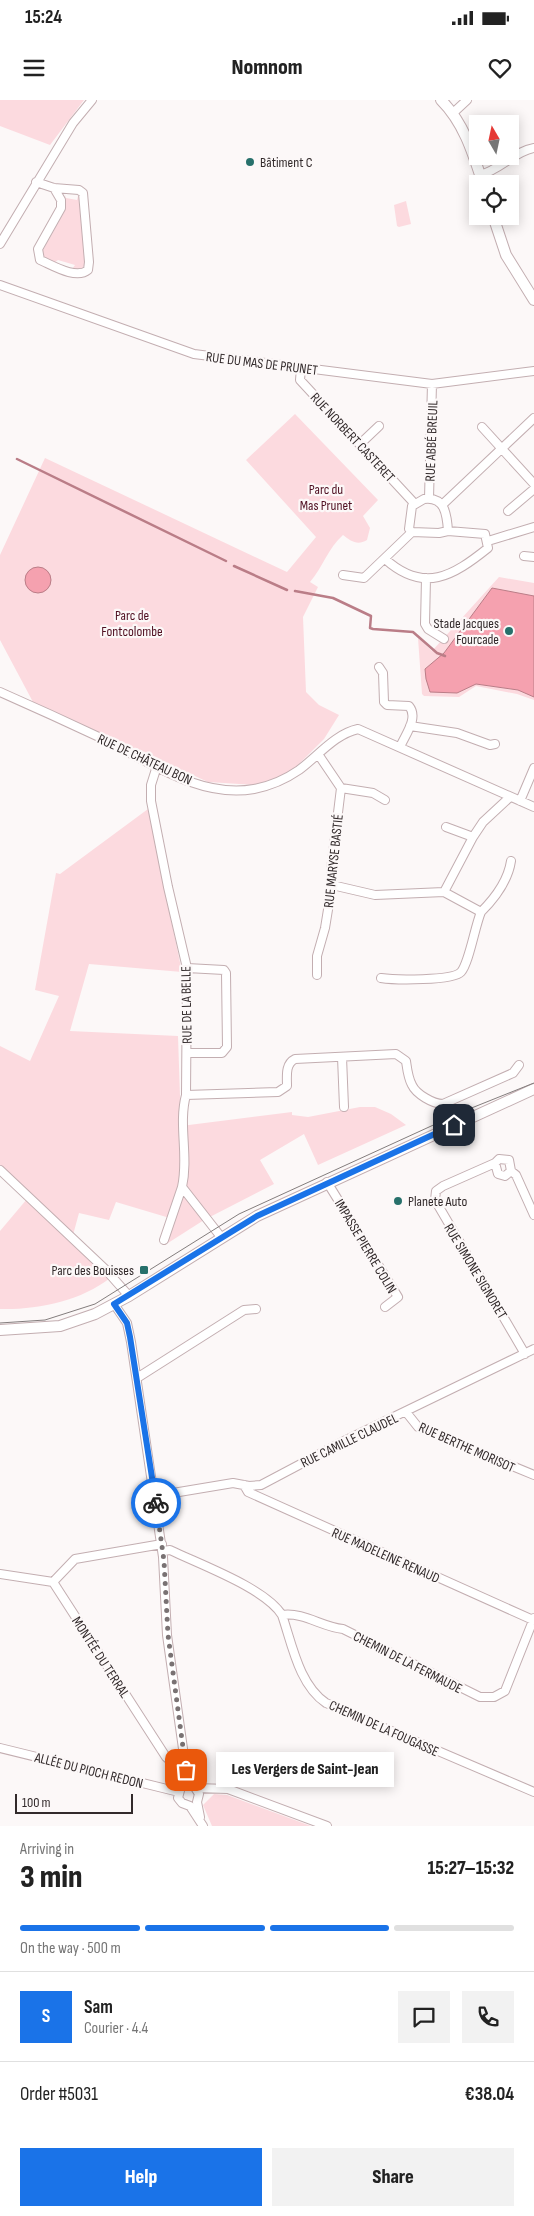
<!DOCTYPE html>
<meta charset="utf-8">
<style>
:root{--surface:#fff;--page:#f2f2f2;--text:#222;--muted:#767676;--line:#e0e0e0;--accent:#1a73e8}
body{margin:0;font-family:"Sofia Sans Condensed",sans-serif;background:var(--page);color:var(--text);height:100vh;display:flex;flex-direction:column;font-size:19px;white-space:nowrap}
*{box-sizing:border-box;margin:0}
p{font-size:16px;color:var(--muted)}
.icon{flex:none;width:28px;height:28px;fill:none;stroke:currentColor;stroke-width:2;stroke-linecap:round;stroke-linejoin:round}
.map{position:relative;height:1726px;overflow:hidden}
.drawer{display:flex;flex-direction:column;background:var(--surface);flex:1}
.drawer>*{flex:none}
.needle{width:32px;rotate:351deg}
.controls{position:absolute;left:469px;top:15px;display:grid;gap:10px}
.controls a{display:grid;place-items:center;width:50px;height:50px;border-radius:0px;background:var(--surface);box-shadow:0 2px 12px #0003;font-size:25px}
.scale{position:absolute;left:15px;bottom:12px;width:118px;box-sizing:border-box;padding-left:5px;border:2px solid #322a2b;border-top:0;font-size:14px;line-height:18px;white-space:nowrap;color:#322a2b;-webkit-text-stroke:4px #fcf8f8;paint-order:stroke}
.pin{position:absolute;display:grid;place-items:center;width:42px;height:42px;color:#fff;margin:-21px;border-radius:10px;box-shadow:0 2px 8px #0006}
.courier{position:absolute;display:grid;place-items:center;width:50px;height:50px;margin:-25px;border:4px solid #1a73e8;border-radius:50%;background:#fff;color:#222;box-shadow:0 1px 6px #0007}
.bubble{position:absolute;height:35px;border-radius:0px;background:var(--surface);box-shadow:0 2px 12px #0003;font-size:16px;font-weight:800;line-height:35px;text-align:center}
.headline em{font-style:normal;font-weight:800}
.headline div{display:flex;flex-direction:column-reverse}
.headline{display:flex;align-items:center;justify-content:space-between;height:85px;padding:0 20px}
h1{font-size:32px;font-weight:800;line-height:38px}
.bar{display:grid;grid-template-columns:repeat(4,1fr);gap:8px 5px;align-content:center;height:60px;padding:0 20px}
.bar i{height:6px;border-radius:4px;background:var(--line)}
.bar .current{background:var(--accent)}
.bar p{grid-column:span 4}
.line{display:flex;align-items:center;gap:12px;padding:0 20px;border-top:1px solid var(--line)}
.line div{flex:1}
.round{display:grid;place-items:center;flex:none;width:52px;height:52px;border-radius:0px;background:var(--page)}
.action{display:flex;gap:10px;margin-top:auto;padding:10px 20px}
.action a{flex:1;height:58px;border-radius:0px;background:var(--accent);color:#fff;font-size:20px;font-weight:800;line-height:58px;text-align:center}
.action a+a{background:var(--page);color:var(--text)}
.status{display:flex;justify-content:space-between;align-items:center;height:35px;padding:0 25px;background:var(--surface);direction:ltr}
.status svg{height:14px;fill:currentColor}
header{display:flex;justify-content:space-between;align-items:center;height:65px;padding:0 20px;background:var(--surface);font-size:22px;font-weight:800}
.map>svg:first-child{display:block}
.green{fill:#fcdadf}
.water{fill:#f5a1af;stroke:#ba7d87}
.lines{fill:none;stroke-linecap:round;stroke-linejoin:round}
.stream{stroke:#ba7d87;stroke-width:2.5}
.street-casing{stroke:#c3aeb1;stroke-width:10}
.secondary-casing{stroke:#c3aeb1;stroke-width:12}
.street{stroke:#fff;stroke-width:8}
.secondary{stroke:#fff;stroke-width:10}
.tram{stroke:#837d7d;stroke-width:1}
.done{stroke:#797273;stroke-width:5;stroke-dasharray:0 9}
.route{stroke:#1a73e8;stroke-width:6}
.poi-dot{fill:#27706b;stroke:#fcf8f8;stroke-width:2}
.labels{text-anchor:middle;stroke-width:4.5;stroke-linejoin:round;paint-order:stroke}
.poi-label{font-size:14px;fill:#322a2b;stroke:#fcf8f8;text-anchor:start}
.street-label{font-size:14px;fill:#322a2b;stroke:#fcf8f8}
.park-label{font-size:14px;fill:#4f0f21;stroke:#fcf8f8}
</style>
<div class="status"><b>15:24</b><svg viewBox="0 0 49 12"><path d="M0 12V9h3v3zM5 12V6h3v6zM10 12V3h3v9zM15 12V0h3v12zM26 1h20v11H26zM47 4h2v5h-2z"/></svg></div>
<header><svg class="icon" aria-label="menu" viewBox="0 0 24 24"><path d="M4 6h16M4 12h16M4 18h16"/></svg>Nomnom<svg class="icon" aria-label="heart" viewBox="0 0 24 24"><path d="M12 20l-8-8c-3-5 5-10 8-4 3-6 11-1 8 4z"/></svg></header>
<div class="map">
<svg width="534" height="1726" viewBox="0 0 534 1726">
<rect width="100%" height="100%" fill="#fcf8f8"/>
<!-- green -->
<path class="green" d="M0,0H84L50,45L0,26Z
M66,94V98L77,100L78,96H80L86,163L81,170L72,169L75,165L58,160L54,163L43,158L42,152L64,112Z
M406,101L411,124L399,127L397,126L394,105Z
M295,314L378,400L363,416L370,428L367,440C357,446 351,441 343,435C328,448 323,467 310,482L318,487L303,517L306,592L319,605L339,615L324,639L290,673L255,685L208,682L33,602L0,540V455L45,358L287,472L316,437L246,360Z
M499,477L534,483V600L517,594L476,586L459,597L424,596L422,594L418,538L432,551Z
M148,709L182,872L89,864L70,931L178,936L181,1026L292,1012V1015L308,1017L360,1007H375L391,1014L406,1025L318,1065L304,1034L260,1060L274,1084L204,1120L168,1143L173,1119L116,1102L109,1120L79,1113L73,1135L0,1065V946L30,961L59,896L35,890L56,773L60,774Z
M27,1099L110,1178C81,1201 37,1210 0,1209V1131Z
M214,1694L227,1695L311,1726H212L203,1705Z"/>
<!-- water -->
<path class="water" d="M25 480a13 13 0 1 1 26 0a13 13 0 1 1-26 0Z
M492,488L534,496V597L518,590L476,584L457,593L430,592L426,579L425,569L444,553Z"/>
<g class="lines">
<!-- stream -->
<path class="stream" d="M17,359L226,461
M234,466L287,490
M295,491L333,498L371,516L370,528L373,529L413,532L437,553L445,556"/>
<!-- street casing -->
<g class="street-casing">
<path id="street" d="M453,13L467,0
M480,75C500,70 515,51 534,48
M36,82L54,88L79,90L83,93L89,162L88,170C76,180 52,165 40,160L38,149L61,108V100L54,88
M0,144L73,23L92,0
M0,185L194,254L432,284L534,271
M301,268L300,280L414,403
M482,327L534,384
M360,344L379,326
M429,398L432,284
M424,399C445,396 447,415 448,431L439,433L412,432L409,429L412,406Z
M442,405L534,318
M508,411L534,389
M488,441L534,427
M524,456L534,457
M385,459C424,494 453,476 488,448L485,434L448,431
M343,475L364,478L412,432
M426,478L425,524L428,529L444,539
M379,567L383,573L384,602L387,605L409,606C419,618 405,635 400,647
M0,592C34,607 67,622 101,638C147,660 199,699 254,689C270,686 286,679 299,670C318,656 335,634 358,629L534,707
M410,626L457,633L490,645L495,644
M157,666L151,685V701L168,787L187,868L186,995C178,1025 189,1056 182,1087L221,1137
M341,688L373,693L385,700
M520,701L534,668
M446,727L473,737
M332,785L375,795L444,792L473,737L483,722L510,697
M481,812C495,798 508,781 511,761
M317,875V856L325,828L332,785L331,770L341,688L318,654
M381,878C394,880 453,881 461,872C469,863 475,826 481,812L444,792
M187,953H222L227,947L226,873L224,870L187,868
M342,957L344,1007
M186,995L278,992L287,986C287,976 285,964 295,959L396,954L406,961C407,968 408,978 412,985C416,994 433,1004 443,1004L513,973L519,965
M495,1063L498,1074L505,1076L511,1071L509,1060L499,1059L495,1063L443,1086L436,1091L435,1100L525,1254
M0,1070L106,1170L129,1196
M511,1071L516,1075L534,1115
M327,1082L398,1197L385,1207
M164,1140L182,1087
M114,1204L127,1223L131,1242L163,1457L167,1535L186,1670L190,1685
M137,1278L244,1210L256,1209
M406,1312L418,1327L534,1375
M244,1385L248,1392L533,1520
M155,1396L233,1383L249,1386L261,1385L348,1339L534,1249
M163,1451L170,1450C201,1465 265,1488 282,1515C304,1512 322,1527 343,1529L480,1597H494L505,1591L534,1518
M0,1474L53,1482
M53,1482L166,1657L177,1667L186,1670
M53,1482L75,1459L162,1444
M282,1515C292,1544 299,1585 326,1603L534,1692
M0,1648L179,1692
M185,1672L178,1698L182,1703L190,1706L203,1726
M194,1686L199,1694L197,1702L200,1717
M196,1688L228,1689L327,1726"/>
</g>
<!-- secondary casing -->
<g class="secondary-casing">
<path id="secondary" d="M441,0C464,23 473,53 483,84
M493,116L506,155L534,200
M0,1230L60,1226L95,1214L129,1196L257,1116L534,989"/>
</g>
<!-- street -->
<use href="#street" class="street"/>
<!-- secondary -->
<use href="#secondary" class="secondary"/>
<!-- tram -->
<path class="tram" d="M0,1223L45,1220L95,1204L239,1114L464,1011L534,983"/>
</g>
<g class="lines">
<!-- done -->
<path class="done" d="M156,1403L164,1461L168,1535L186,1670"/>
<!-- route -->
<path class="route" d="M156,1403L130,1237L127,1223L114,1204L257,1116L454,1025"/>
</g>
<!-- markers -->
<g class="poi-dot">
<circle cx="250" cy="62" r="5"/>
<circle cx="509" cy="531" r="5"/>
<circle cx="398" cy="1101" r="5"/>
<rect x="139" y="1165" width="10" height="10" rx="2.5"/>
</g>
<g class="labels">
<!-- poi labels -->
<g class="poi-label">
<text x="260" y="67">Bâtiment C</text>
<text x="499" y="528" text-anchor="end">Stade Jacques<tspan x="499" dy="16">Fourcade</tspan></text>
<text x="408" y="1106">Planete Auto</text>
<text x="134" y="1175" text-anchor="end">Parc des Bouisses</text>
</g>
<!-- street labels -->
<g class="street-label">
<text transform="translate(262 263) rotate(7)" y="5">RUE DU MAS DE PRUNET</text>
<text transform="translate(353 337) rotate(47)" y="5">RUE NORBERT CASTERET</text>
<text transform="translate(431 341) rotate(-88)" y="5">RUE ABBÉ BREUIL</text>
<text transform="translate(145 659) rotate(25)" y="5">RUE DE CHÂTEAU BON</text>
<text transform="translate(333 761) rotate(-84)" y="5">RUE MARYSE BASTIÉ</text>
<text transform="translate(186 905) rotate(-91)" y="5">RUE DE LA BELLE</text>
<text transform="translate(366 1146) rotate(59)" y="5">IMPASSE PIERRE COLIN</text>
<text transform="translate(476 1171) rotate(59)" y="5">RUE SIMONE SIGNORET</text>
<text transform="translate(349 1340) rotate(-26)" y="5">RUE CAMILLE CLAUDEL</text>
<text transform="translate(467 1347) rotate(24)" y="5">RUE BERTHE MORISOT</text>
<text transform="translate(386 1455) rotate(24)" y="5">RUE MADELEINE RENAUD</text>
<text transform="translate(101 1557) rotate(57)" y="5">MONTÉE DU TERRAL</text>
<text transform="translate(408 1562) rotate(27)" y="5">CHEMIN DE LA FERMAUDE</text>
<text transform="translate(384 1628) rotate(24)" y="5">CHEMIN DE LA FOUGASSE</text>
<text transform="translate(89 1670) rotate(14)" y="5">ALLÉE DU PIOCH REDON</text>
</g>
<!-- park labels -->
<g class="park-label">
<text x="326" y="394">Parc du<tspan x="326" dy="16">Mas Prunet</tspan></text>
<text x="132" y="520">Parc de<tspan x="132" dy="16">Fontcolombe</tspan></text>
</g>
</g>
</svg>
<div class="controls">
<a><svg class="needle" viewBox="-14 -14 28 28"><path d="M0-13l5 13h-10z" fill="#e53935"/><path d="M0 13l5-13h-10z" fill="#767676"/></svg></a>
<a><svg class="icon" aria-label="locate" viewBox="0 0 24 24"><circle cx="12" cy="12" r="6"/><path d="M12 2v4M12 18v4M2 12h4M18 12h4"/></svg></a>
</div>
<div class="scale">100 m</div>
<div class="pin" style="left:186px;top:1670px;background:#ea580c"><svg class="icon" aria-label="bag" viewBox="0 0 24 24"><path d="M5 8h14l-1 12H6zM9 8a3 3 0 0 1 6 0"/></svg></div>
<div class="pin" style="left:454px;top:1025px;background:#1f2937"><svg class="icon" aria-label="home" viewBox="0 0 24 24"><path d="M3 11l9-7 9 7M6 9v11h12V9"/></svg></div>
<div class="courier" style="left:156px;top:1403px"><svg class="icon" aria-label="bike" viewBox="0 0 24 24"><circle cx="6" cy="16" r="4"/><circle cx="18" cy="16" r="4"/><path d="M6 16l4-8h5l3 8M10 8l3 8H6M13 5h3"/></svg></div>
<div class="bubble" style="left:216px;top:1652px;width:178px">Les Vergers de Saint-Jean</div>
</div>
<section class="drawer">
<div class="headline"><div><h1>3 min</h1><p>Arriving in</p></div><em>15:27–15:32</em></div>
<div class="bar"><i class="current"></i><i class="current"></i><i class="current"></i><i></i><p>On the way · 500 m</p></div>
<div class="line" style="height:90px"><b class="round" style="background:var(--accent);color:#fff">S</b><div><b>Sam</b><p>Courier · 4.4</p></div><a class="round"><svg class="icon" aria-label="chat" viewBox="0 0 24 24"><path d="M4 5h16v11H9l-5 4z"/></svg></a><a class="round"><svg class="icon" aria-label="phone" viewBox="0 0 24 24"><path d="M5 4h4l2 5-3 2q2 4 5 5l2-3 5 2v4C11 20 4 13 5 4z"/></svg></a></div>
<div class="line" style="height:65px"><div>Order #5031</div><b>€38.04</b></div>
<div class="action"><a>Help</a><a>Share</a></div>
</section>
